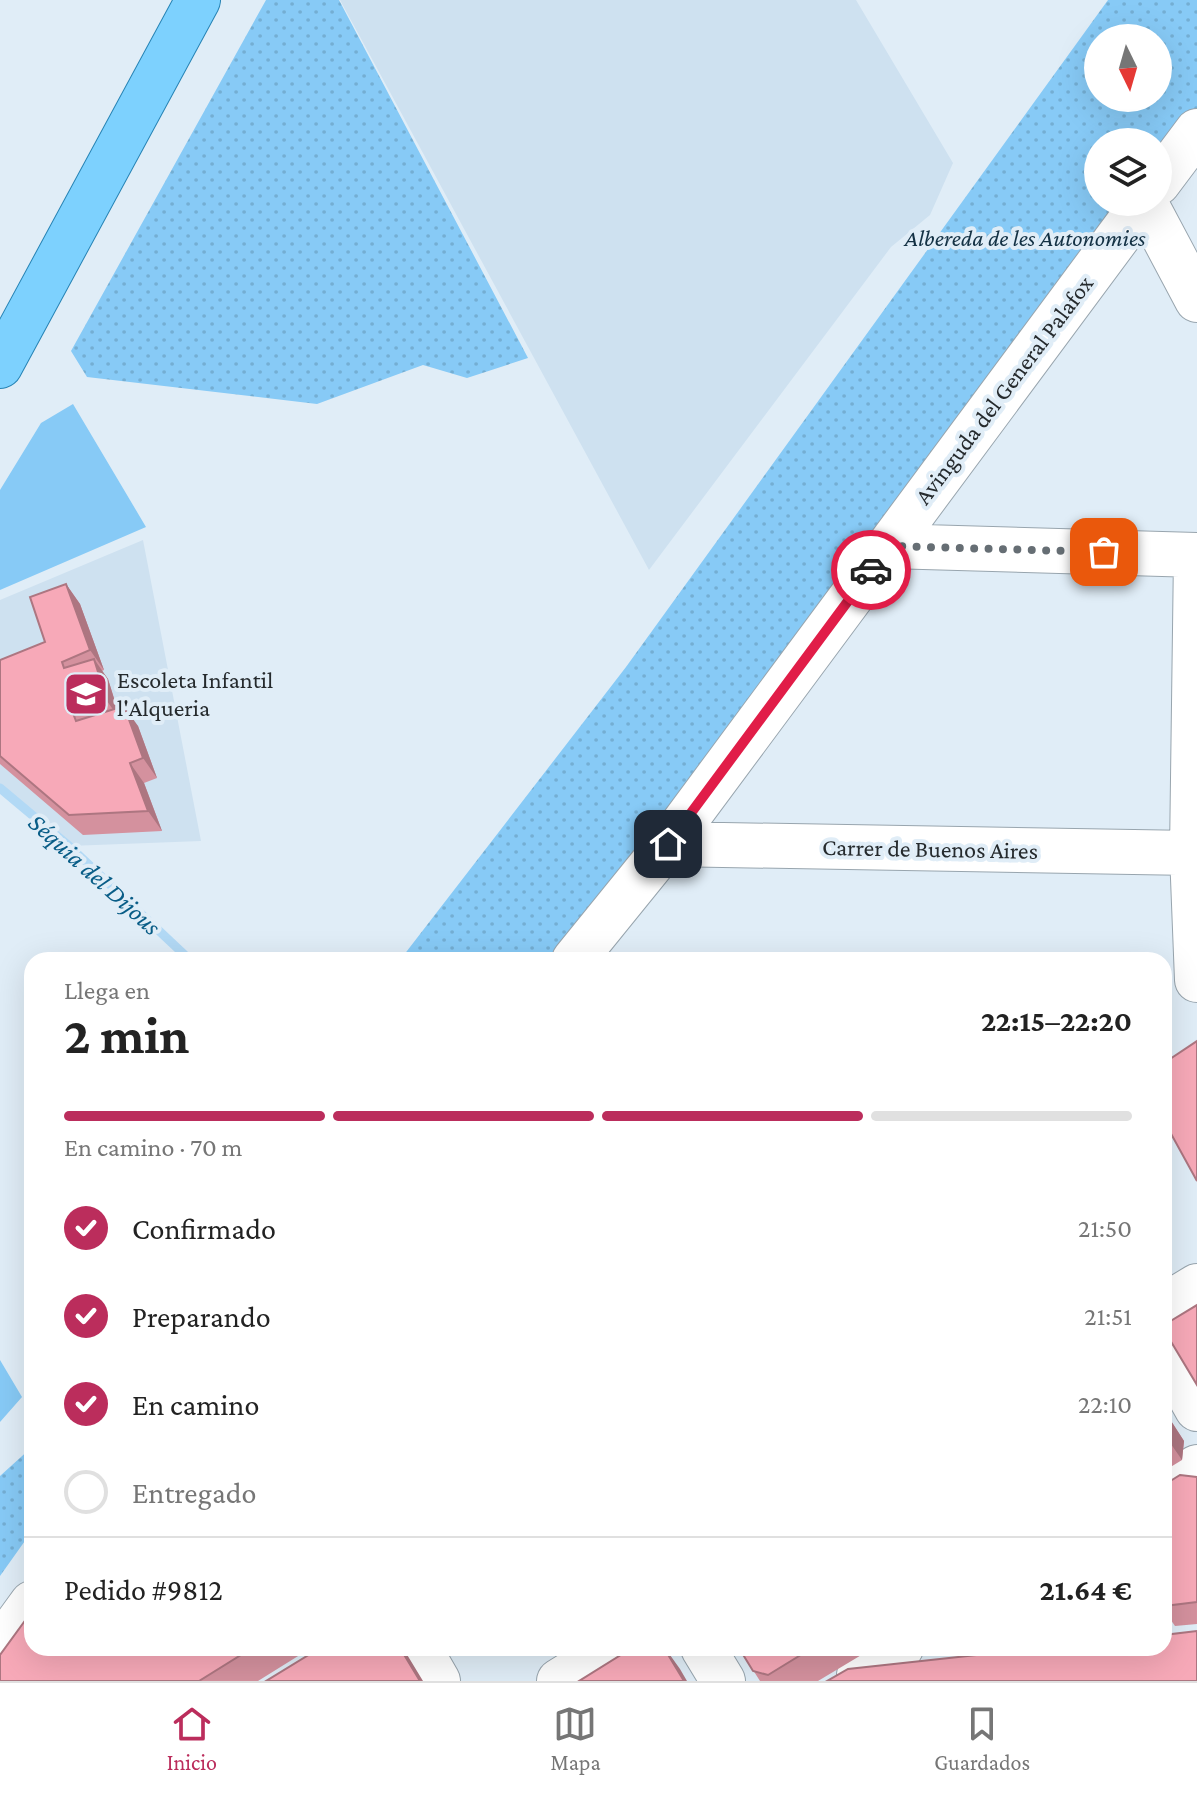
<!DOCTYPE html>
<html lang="es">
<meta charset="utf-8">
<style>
:root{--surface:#fff;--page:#f6f6f6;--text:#222;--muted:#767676;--line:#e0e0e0;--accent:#bb2d5c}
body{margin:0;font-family:"Crimson Pro",serif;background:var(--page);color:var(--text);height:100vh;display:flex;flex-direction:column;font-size:30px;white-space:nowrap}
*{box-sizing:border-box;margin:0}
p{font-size:26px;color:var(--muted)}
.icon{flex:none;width:44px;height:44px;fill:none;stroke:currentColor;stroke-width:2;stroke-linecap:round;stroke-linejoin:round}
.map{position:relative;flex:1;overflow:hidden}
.side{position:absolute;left:24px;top:952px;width:1148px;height:704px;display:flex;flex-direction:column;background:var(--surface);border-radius:24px;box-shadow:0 8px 32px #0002}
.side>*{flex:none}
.needle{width:52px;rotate:175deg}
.controls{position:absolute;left:1084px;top:24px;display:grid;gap:16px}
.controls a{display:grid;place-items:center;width:88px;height:88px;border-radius:50%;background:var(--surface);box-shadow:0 8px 32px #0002;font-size:40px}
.pin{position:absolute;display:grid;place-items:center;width:68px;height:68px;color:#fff;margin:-34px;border-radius:16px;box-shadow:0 4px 12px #0006}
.courier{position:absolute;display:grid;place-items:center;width:80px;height:80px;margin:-40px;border:6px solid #e11d48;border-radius:50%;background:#fff;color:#222;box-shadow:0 2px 10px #0007}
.overview em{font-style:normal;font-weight:700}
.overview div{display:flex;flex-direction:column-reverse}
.overview{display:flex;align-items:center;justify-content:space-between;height:136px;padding:0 40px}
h1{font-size:52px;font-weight:700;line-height:60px}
.bar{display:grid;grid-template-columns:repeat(4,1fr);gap:12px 8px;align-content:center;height:96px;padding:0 40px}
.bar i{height:10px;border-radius:6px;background:var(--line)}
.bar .active{background:var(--accent)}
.bar p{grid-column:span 4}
.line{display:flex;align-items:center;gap:20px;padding:0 40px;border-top:2px solid var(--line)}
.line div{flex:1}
ol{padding:0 40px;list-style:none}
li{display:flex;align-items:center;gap:24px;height:88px}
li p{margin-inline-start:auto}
li .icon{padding:8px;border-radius:50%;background:var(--accent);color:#fff;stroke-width:4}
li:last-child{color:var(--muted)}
li i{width:44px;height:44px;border:4px solid var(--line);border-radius:50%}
.tab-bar{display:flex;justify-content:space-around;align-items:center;height:112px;border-top:2px solid var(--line);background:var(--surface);font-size:22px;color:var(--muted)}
.tab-bar a{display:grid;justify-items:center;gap:4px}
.tab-bar .active{color:var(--accent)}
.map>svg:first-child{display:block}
.built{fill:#cee1f0}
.green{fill:#87caf6}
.park{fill:url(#park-dots);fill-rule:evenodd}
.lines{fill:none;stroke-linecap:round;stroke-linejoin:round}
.stream{stroke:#b2d9f5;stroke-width:9}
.minor-casing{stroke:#98a5ae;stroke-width:46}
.major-casing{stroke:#2683b4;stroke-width:46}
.minor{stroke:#fff;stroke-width:44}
.major{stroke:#7dd1fe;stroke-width:44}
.wall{fill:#d4919e}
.shaded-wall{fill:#ad7681}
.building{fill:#f7a9b8;stroke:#ad7681;stroke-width:2}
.done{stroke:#666e74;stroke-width:8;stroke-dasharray:0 14.4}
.route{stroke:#e11d48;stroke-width:10}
.labels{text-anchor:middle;stroke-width:8;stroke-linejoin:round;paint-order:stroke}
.park-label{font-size:24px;font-style:italic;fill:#133144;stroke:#e0edf7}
.street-label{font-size:24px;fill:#252a2d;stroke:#e0edf7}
.poi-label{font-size:24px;fill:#252a2d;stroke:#e0edf7;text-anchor:start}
.water-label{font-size:26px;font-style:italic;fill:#095d87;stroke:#e0edf7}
</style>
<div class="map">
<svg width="1197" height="1681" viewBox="0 0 1197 1681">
<defs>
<pattern id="park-dots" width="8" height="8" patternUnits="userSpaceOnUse" patternTransform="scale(2)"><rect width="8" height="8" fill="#87caf6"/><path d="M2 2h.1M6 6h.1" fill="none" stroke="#74aed3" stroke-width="1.8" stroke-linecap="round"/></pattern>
</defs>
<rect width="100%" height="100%" fill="#e0edf7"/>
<!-- built -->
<path class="built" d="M340,0H856L953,163L930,215L891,247L649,570Z
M143,540L201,841L69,846L0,788V600Z"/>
<!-- green -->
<path class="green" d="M73,404L146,527L0,590V490L41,423Z
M0,1360L22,1397L0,1422Z"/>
<!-- park -->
<path class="park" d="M266,0H339L528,358L467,378L423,365L317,404L87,377L71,351Z
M1108,0H1197V131L1158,183V142H1098V202H1144L569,960H400L626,667ZM1098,38H1158V98H1098Z
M32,1447V1531L0,1576V1476Z"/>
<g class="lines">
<!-- stream -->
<path class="stream" d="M0,788L69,846L190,960"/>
<!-- minor casing -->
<g class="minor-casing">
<path id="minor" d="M1158,183L1197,131
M1145,202L1197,300
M889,546L1197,555
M1196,555L1192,853L1197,980
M668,844L1192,853
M574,960L668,844L1144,202
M1164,1306L1197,1286
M1164,1350L1197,1409
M1164,1486L1197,1467
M0,1647L32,1603
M419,1648L438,1681
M703,1648L723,1681
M859,1675L901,1648
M559,1681L612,1648"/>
</g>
<!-- major casing -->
<g class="major-casing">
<path id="major" d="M0,366L198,0"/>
</g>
<!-- minor -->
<use href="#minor" class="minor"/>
<!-- major -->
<use href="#major" class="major"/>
</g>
<!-- wall -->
<path class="wall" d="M66,584L80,604L104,670L102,671L108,679L117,708L138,726L157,778L144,783L162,831L83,835L0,764V660L45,642Z
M1164,1410L1184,1441L1182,1460L1164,1471Z
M1197,1477V1624L1175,1626L1164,1610V1485Z
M32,1648H311L258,1681H0Z
M739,1648H873L818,1681H760Z"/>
<!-- shaded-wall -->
<path class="shaded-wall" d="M66,584L80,604L104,670L90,650Z
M94,659L108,679L121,721L107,701Z
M124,706L138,726L157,778L143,758Z
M130,763L144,783L162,831L148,811Z
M1164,1410L1184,1441L1182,1460L1164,1434Z
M400,1648H403L423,1681H420Z
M665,1648L680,1669L687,1681H684Z"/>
<!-- building -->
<path class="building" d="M66,584L90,650L62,662L64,668L94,659L107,701L73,713L76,721L124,706L143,758L130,763L148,811L69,815L0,756V660L45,642L30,597Z
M1197,1041V1181L1164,1121V1063Z
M1197,1305V1385L1164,1330V1325Z
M1180,1475L1197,1477V1602L1164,1606V1485Z
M32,1611V1648H252L199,1681H0V1655Z
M1197,1631V1681H827L848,1669L1040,1648H1164V1635Z
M320,1648H400L420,1681H266Z
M632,1648H664L684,1681H579Z
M739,1648H812L768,1675L753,1671Z"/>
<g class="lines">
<!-- done -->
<path class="done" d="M871,570L889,546L1104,552"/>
<!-- route -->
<path class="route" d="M668,844L871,570"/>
</g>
<!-- icons -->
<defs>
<g id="school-square" transform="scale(2.3)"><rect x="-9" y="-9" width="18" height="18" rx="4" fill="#bb2d5c" stroke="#e0edf7"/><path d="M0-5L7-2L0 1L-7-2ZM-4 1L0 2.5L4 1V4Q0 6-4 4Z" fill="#fff"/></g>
</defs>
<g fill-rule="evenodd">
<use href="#school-square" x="86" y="694"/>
</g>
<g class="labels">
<!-- park labels -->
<g class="park-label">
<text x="1025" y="246">Albereda de les Autonomies</text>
</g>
<!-- street labels -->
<g class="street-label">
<text transform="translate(1004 390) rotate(-53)" y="8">Avinguda del General Palafox</text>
<text transform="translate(930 849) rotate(1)" y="8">Carrer de Buenos Aires</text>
</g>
<!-- poi labels -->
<g class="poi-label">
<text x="117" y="688">Escoleta Infantil<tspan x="117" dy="28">l'Alqueria</tspan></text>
</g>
<!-- water labels -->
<g class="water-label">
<text transform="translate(95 874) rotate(42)" y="9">Séquia del Dijous</text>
</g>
</g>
</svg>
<div class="controls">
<a><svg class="needle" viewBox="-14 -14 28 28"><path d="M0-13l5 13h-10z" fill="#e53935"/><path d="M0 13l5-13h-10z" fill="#767676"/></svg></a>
<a><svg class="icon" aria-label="layers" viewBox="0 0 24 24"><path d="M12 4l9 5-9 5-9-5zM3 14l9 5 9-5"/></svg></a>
</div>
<div class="pin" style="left:1104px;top:552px;background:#ea580c"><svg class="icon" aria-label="bag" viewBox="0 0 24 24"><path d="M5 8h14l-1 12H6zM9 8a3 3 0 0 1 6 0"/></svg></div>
<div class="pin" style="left:668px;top:844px;background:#1f2937"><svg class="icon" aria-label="home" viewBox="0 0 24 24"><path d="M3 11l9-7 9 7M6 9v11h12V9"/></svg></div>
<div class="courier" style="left:871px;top:570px"><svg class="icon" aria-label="car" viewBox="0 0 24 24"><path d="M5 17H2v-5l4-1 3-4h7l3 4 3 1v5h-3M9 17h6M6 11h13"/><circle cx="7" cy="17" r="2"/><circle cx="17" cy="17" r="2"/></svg></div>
<section class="side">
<div class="overview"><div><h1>2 min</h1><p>Llega en</p></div><em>22:15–22:20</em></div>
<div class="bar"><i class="active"></i><i class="active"></i><i class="active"></i><i></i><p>En camino · 70 m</p></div>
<ol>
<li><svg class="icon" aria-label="check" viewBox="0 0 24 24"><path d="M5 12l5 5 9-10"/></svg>Confirmado<p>21:50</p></li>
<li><svg class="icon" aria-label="check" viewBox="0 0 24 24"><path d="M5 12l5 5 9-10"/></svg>Preparando<p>21:51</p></li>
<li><svg class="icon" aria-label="check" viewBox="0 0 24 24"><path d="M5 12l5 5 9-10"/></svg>En camino<p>22:10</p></li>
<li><i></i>Entregado</li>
</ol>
<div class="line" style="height:104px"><div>Pedido #9812</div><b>21.64 €</b></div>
</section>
</div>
<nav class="tab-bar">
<a class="active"><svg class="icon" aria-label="home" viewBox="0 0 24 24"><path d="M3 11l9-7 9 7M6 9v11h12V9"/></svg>Inicio</a>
<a><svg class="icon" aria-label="map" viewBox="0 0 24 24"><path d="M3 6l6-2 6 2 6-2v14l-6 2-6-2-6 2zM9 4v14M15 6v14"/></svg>Mapa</a>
<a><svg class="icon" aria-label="saved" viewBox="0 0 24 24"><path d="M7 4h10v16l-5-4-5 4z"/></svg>Guardados</a>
</nav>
